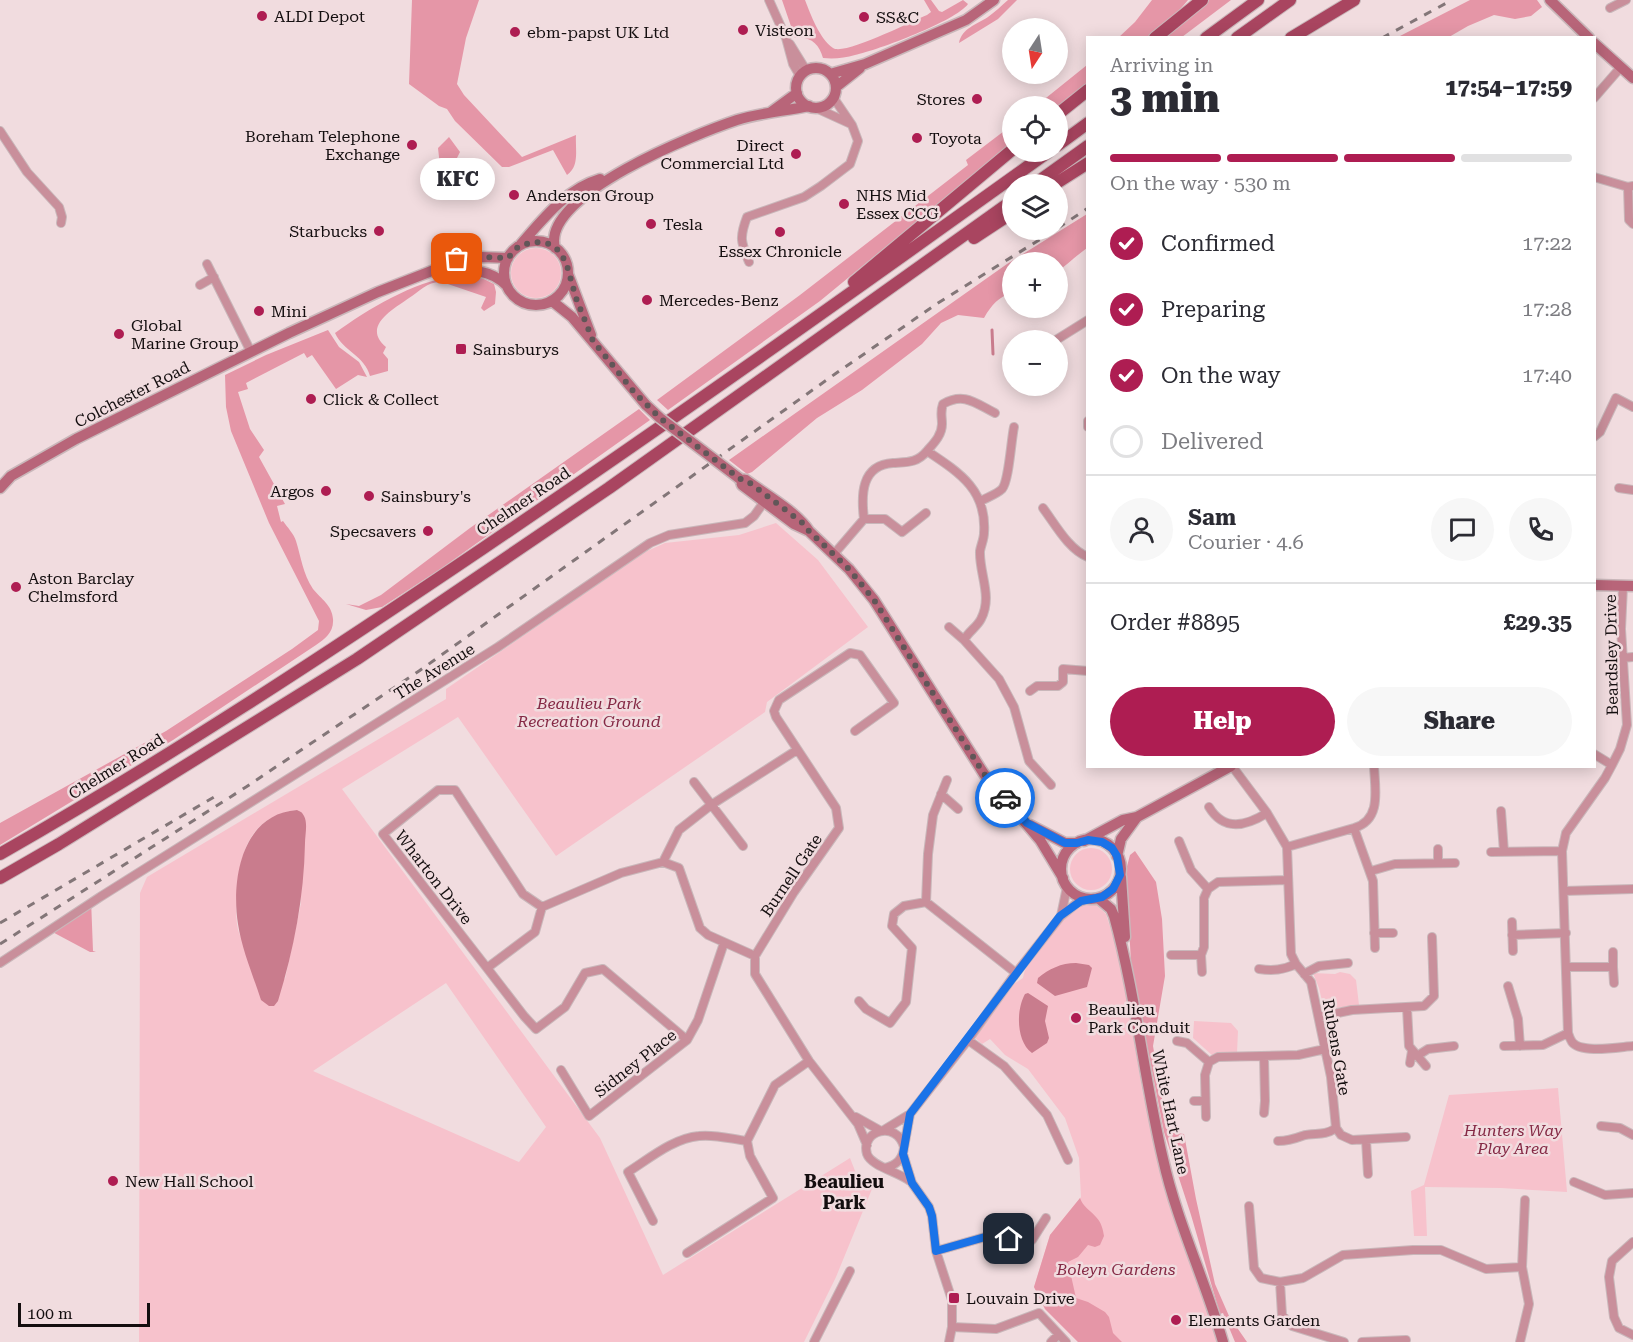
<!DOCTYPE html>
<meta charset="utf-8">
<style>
:root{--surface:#fff;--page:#f7f7f7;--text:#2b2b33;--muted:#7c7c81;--line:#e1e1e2;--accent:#ae1d52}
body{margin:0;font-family:"Roboto Serif",serif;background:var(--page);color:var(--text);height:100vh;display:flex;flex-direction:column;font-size:22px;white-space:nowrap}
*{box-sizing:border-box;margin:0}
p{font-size:20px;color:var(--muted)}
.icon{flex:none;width:33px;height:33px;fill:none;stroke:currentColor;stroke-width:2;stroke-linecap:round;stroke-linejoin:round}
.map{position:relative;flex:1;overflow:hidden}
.details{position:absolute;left:1086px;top:36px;width:510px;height:732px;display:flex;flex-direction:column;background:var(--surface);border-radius:0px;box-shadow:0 3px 15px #0003}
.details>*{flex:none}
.needle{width:39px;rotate:192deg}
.buttons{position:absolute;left:1002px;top:18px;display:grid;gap:12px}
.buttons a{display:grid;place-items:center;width:66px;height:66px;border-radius:50%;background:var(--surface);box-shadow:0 3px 15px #0003;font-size:30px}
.scale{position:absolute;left:18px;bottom:15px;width:132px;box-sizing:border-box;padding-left:6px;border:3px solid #140e0f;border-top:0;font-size:16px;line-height:21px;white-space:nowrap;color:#140e0f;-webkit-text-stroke:4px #f1dcdf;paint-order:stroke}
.pin{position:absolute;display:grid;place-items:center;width:51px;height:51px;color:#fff;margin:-26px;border-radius:12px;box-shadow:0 3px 9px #0006}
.courier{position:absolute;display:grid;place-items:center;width:60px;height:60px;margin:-30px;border:4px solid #1a73e8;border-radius:50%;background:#fff;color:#222;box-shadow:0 2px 8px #0007}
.bubble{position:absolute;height:42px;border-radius:21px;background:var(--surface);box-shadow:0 3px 15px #0003;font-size:20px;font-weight:800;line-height:42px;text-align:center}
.head em{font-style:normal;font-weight:800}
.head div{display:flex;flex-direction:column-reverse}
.head{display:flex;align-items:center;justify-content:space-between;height:102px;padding:0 24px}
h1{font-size:39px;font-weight:800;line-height:45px}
.bar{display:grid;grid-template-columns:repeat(4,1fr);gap:9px 6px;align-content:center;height:72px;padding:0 24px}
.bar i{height:8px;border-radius:4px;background:var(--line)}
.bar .current{background:var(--accent)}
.bar p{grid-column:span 4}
.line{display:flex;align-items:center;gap:15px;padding:0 24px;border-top:2px solid var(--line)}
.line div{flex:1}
.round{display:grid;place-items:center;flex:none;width:63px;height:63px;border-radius:32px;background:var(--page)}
ol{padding:0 24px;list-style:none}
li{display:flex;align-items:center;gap:18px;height:66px}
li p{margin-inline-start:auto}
li .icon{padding:6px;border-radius:50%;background:var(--accent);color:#fff;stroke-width:4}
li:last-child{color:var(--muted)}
li i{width:33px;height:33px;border:3px solid var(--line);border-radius:50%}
.button{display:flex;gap:12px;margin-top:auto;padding:12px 24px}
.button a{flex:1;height:69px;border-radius:36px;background:var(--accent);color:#fff;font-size:24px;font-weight:800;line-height:69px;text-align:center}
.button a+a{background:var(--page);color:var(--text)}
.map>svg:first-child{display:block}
.green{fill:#f7c2cc;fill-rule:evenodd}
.forest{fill:#e596a7}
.water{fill:#c97c8d}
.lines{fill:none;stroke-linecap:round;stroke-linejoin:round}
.stream{stroke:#c97c8d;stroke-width:3}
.street-casing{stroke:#c9b7ba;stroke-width:10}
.secondary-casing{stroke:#c9b7ba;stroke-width:13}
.primary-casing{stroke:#c9b7ba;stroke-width:14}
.street{stroke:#c98f9b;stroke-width:8}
.secondary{stroke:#b86579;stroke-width:10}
.primary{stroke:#a94560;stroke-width:12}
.rail{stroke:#837678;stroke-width:3;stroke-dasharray:8 8;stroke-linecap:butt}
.secondary-bridge-casing{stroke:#c9b7ba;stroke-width:13;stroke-linecap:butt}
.secondary-bridge{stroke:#b86579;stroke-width:10}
.done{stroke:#615658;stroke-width:6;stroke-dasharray:0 10.8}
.route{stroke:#1a73e8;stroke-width:8}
.poi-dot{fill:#ae1d52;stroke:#f1dcdf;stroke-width:2}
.labels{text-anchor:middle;stroke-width:5;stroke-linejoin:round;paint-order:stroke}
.poi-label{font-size:16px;fill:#140e0f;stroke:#f1dcdf;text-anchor:start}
.street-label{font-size:16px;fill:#140e0f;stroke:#f1dcdf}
.park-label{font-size:16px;font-style:italic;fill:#852945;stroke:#f1dcdf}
.neighbourhood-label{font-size:18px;font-weight:bold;fill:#140e0f;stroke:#f1dcdf}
</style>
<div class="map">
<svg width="1633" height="1342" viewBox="0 0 1633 1342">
<rect width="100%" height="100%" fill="#f1dcdf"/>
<!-- green -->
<path class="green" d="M511 273a25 25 0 1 1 50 0a25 25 0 1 1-50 0Z
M776,523L818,560L868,627L767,702L765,712L556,856L458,717L342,789L600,1138L663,1275L850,1158L857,1176H862L874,1184L836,1277L804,1342H139L140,893L147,877L446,699V689L645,552L665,543L739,535ZM297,810L301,903L285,979C274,969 248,947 241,937C235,927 236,907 237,896C239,854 249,816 297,810ZM446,983L546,1127L519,1162L313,1071Z
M1070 869a21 21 0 1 1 42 0a21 21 0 1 1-42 0Z
M1085,903H1094L1106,914L1120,959L1143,1094L1168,1194L1218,1342H1078L1045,1309L1034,1287L1050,1235L1081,1197L1079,1158L1065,1118L1028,1069L1005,1055L990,1039L982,1044L974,1037L1012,985L1023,978C1028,952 1060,925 1078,906Z
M1340,972L1350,974L1356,980L1359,1005L1326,1009L1323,1005L1319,988L1313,973L1335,974Z
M1194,1021L1231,1023L1238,1031L1237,1053H1218L1213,1056L1193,1038Z
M1558,1088L1567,1192L1501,1188L1425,1187L1427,1236H1414L1411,1191L1424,1185L1449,1095Z"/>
<!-- forest -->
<path class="forest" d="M412,0H479L466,38L457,84L464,95L522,157L576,135C575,149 580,166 567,175L553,150L509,167H502L455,121L447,109L439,106L409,84Z
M782,0H805C811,15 819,38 833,48C844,56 912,21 927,15L931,12L924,0H931L939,11L942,12L963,0L968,4C956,21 878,50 855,55C845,58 834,59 823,58C819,44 811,36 795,38Z
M1008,0H1017L998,19L959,43C962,28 976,25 988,17C995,12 1001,6 1008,0Z
M1152,0H1188L1172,19L1148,37L1118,38L1135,22Z
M1209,0H1231L1182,37L1163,38Z
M1470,0H1537L1542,7L1531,16L1515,19L1494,15L1468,26L1449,37H1398Z
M1087,65V84L1058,108L1036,106Z
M1012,125V143L820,301L668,410L657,400L800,295L968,165L966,160Z
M449,137L460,152L447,178L436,190L432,188L440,166L438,148Z
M1087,214V248C1077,255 1068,264 1058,271V262H1012V292C998,298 992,304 984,318L958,315L941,323L922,344L862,390L817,418L752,472L747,474L729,460L1007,264Z
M454,276L482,278L494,284L496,292L495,304L484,311L481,308L486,297L442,282C428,281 420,291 409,298C394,309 361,326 386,347L383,353L388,359V371L370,376C365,356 343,351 335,333C368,309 413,282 454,276Z
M328,330L339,347L359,362L367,377L358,375L336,389L312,355L307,358L304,353L246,383L248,389L238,392L250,429L264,450L259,457L285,504L277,506L281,522L283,521C287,527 294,534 296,541C301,557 303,574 313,589C321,599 332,605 333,619C334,632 325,639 316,645L173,740L0,845V823L166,731L292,649L318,630L319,621L269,523L231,431L226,407L225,375L266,355Z
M639,409L650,420L442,568L382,607L366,610L346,604L359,606L381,595L470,528Z
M1135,851L1156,882L1162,919L1165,976L1153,1046L1168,1132L1184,1134L1196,1199L1215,1284L1229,1316L1247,1342H1235L1223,1313L1220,1314L1191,1215L1164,1132L1131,963L1126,870L1130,855Z
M91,899L93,951L96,952H90L45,928Z
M1080,1198C1083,1207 1090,1210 1096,1217C1101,1222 1103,1229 1104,1236L1100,1245L1095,1247L1088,1245L1078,1257L1068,1262L1076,1298L1088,1302L1105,1312L1109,1317L1113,1333L1122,1342H1078L1045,1309L1034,1287L1050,1235Z"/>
<!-- water -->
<path class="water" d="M297,810C301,812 302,812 304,816C308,823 305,835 305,843C304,897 294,949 278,1001L274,1006H269L261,1000C253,975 242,950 238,924C231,879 242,814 297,810Z
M1076,963L1089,965L1092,968L1087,987L1055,996L1037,983L1038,978C1049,969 1061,963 1076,963Z
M1028,993L1048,1006L1045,1021L1049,1038L1047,1043L1032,1053C1016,1041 1016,1010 1025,994Z"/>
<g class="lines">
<!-- stream -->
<path class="stream" d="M992,330L993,354"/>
<!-- street casing -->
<g class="street-casing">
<path id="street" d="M769,0L786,38L793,64L800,76
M1610,8L1626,0
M790,44L806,70
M1594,98L1621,67
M816,108L851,124
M0,131L27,172L59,207L62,217L61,223
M1594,177L1628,187L1633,186
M1628,187L1629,220L1633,224
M749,262C741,242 739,238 747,217L804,197L821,186L850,164L858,141L852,125L833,97
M207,264L251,352
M200,285L214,277
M1056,340L1088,320
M1088,421V427
M1594,437L1600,432L1616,398L1633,407
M927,451C934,443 942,435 942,424C942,416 940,412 943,404C964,392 975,403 995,413
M1619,488L1633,490
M981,501C988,497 997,494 1002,489C1009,481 1011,441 1014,427
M1043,508C1055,524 1069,550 1088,557
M864,519H885L902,532L926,513
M834,554L864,519C861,495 861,465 893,463C908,462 917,463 927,451C960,473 987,490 984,533C984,539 981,545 980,551C979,574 993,596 981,619C977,627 969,631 964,640L999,679L1014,707L1029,761L1051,785
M1623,586L1621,629L1627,725L1620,749L1612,765L1605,778L1566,833L1562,851L1568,1033C1569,1036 1570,1039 1572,1042C1581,1054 1619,1047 1633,1046
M949,627L964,640
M1622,658L1633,657
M1030,691L1037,686H1058L1063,682V669L1088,671
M855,731L894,703L860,655L850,653L779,700L774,711L776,717L836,808L839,828L794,892L755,956V974L809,1061L858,1124L867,1145
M1594,754L1612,765
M1232,766L1267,813L1287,847L1291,954L1296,964L1311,982L1331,1077L1336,1128L1341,1135L1352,1140L1406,1137
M694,782L743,846
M438,790H455L523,894L542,907L535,932L487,968L383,834Z
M941,794L958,809
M1209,807C1224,832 1246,826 1267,813
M1501,811L1504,852
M1354,828C1382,820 1375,789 1374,766
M1179,841L1191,870L1208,889
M1287,847L1354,828L1373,881L1375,948
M1438,849V863
M1491,852L1562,851
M663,862L679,830L711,805L797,750
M1371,871L1395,864L1455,863
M1564,891L1633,889
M926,902L928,854L933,815L947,780
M542,907L621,873L663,862L679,868L700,928L708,935L755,956
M1061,916L1067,887
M1512,922L1513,951
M1374,933H1393
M1512,935L1566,933
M1171,955H1201
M0,963L100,897L498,647L650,543L669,535L745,523L754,516L764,502
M1567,967H1613V952
M1613,967L1614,983
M487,968L524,1016L536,1029L565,1007L585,973L603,969L687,1040
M1259,969C1273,971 1283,970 1296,964
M1202,972L1201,955L1204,947V898L1208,889L1218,882L1288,880
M1304,974L1319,966L1348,963
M1508,986L1518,1019L1520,1046
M859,1001L866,1009L890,1023L906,1002L912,948L892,926L894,914L904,906L926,902L1016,973
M1407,1008L1409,1046L1426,1066
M1319,1017L1352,1010L1424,1006L1434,996L1432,937
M968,1040L1004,1066L1047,1115L1068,1160
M1177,1041L1187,1043L1209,1062
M1504,1046L1543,1045L1568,1033
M1417,1056L1428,1049L1454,1046
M1410,1063L1412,1051
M561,1070L589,1116L687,1040L698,1020L724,943
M1194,1101H1205
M1264,1113L1265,1101L1264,1056
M856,1117L881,1131
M1206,1117L1205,1075L1209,1062L1218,1057L1298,1055L1325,1049
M1601,1126L1620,1128L1633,1135
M884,1130L910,1114L968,1040L1016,973L1061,916L1077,903L1088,899
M1366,1140L1368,1174
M1278,1141C1288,1141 1294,1139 1302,1136C1315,1132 1323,1137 1336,1128
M904,1147L910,1114
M903,1154L912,1183L929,1207L932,1216L936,1251L952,1300V1327L949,1342
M885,1168C897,1165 903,1159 904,1147C897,1120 860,1130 867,1154C871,1166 898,1172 910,1181
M1574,1182L1605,1195L1633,1193
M1249,1206L1254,1268L1261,1278L1280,1282L1303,1278L1343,1255L1413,1250H1441L1486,1269L1522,1267
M653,1221L628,1172C650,1158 674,1138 699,1136C715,1134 731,1139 747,1141L775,1085L809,1061
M1633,1242L1612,1261L1609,1277L1614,1317L1619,1328L1633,1335
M936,1251L985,1237L1032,1240L1046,1218
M687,1253L773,1198L750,1156L747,1141
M1280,1282L1282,1315L1292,1326L1344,1342
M952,1327L996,1329L1039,1313L1066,1342
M814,1342L850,1271
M1051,1342L1058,1335
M1362,1342L1406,1340
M1520,1342L1529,1304L1522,1267L1525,1200"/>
</g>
<!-- secondary casing -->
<g class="secondary-casing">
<path id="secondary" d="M1550,0L1589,38
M1594,43L1633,78
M796 88a20 20 0 1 1 40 0a20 20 0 1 1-40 0Z
M830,74L865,64L966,20L994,0
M836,87L860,68
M771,112L797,93
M504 273a32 32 0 1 1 64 0a32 32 0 1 1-64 0Z
M521,244C543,219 566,189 600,179
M555,248C540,195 698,133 737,120C759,113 786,111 809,106
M435,270C460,270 489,266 507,286
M568,274L591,335
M552,301L572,317L646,405
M0,488L11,476L76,439L289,333L378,292L434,270L445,263L457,259L481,257L508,258
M809,531C797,512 765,494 746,480L740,479L742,485L794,524L809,531L849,569L874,600L984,774L1040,840L1063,878
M1594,585L1633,586
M1030,825L1065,843H1077
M1061 869a30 30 0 1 1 60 0a30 30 0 1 1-60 0Z
M1084,841L1123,820L1137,817L1231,766
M1117,856L1121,839L1137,817
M1121,877L1125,937
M1098,898L1111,909L1114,916C1136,996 1144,1078 1163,1159C1177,1222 1205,1280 1223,1342"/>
</g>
<!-- primary casing -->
<g class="primary-casing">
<path id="primary" d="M1155,38L1202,0
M1206,38L1258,0
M1237,38L1290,0
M1291,38L1354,0
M1058,114L1088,90
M1058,145L1088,123
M1035,184L1088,146
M1055,184L1088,163
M974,238L1012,213
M854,282L1012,150
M0,854C165,760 325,655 482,549C673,420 861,286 1048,152
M0,878L59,844L357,659L609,488L1012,201"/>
</g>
<!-- street -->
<use href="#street" class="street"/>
<!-- secondary -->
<use href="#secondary" class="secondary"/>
<!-- primary -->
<use href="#primary" class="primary"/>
<!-- rail -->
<path class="rail" d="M1382,38L1452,0
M1058,228L1088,208
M0,923L214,797
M0,944L246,787L419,671L835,374L938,303L1055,230"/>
<!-- secondary-bridge casing -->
<g class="secondary-bridge-casing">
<path id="secondary-bridge" d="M646,405L660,418L740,479"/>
</g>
<!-- secondary-bridge -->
<use href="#secondary-bridge" class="secondary-bridge"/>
</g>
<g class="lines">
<!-- done -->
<path class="done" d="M457,259L481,257L508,258L518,247L532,242L547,243L557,249L566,262L576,298L593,341L606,357L634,392L660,418L740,479L746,480L804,524L809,531L849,569L874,600L984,774L1005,798"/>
<!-- route -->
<path class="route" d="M1005,798L1027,823L1065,843H1077L1088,840L1102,842L1112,848L1117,856L1120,875L1113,889L1102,897L1081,901L1060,916L910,1114L903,1154L912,1183L929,1207L932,1216L936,1251L985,1237L1009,1239"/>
</g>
<!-- markers -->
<g class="poi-dot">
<circle cx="262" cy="16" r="6"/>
<circle cx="864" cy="17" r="6"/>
<circle cx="743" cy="30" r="6"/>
<circle cx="515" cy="32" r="6"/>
<circle cx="977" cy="99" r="6"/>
<circle cx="917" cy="138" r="6"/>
<circle cx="412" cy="145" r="6"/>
<circle cx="796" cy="154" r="6"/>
<circle cx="514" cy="195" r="6"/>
<circle cx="844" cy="204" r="6"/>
<circle cx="651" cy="224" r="6"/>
<circle cx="379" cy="231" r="6"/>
<circle cx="780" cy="232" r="6"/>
<circle cx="647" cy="300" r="6"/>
<circle cx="259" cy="311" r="6"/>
<circle cx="119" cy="334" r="6"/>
<rect x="455" y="343" width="12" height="12" rx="3"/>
<circle cx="311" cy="399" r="6"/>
<circle cx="326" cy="491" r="6"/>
<circle cx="369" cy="496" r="6"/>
<circle cx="428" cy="531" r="6"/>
<circle cx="16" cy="587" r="6"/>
<circle cx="1076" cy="1018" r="6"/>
<circle cx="113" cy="1181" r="6"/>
<rect x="948" y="1292" width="12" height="12" rx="3"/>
<circle cx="1176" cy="1320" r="6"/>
</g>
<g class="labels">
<!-- poi labels -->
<g class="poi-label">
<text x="274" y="22">ALDI Depot</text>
<text x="876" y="23">SS&amp;C</text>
<text x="755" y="36">Visteon</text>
<text x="527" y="38">ebm-papst UK Ltd</text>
<text x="965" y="105" text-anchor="end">Stores</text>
<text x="400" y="142" text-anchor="end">Boreham Telephone<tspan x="400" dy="18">Exchange</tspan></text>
<text x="929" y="144">Toyota</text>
<text x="784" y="151" text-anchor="end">Direct<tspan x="784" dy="18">Commercial Ltd</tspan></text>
<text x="526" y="201">Anderson Group</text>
<text x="856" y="201">NHS Mid<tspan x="856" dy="18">Essex CCG</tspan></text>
<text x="663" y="230">Tesla</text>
<text x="367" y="237" text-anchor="end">Starbucks</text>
<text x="780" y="257" text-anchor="middle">Essex Chronicle</text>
<text x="659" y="306">Mercedes-Benz</text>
<text x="271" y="317">Mini</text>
<text x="131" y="331">Global<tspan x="131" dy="18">Marine Group</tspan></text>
<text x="473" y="355">Sainsburys</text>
<text x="323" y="405">Click &amp; Collect</text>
<text x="314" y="497" text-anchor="end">Argos</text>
<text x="381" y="502">Sainsbury's</text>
<text x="416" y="537" text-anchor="end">Specsavers</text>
<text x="28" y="584">Aston Barclay<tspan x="28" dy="18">Chelmsford</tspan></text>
<text x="1088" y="1015">Beaulieu<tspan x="1088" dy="18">Park Conduit</tspan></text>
<text x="125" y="1187">New Hall School</text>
<text x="966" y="1304">Louvain Drive</text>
<text x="1188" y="1326">Elements Garden</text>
</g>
<!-- street labels -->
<g class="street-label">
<text transform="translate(132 394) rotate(-27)" y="6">Colchester Road</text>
<text transform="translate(523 501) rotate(-34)" y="6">Chelmer Road</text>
<text transform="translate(1611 655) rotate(-91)" y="6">Beardsley Drive</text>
<text transform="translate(434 671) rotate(-32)" y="6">The Avenue</text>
<text transform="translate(116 766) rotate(-32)" y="6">Chelmer Road</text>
<text transform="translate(791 875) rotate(-56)" y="6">Burnell Gate</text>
<text transform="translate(434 877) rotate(52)" y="6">Wharton Drive</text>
<text transform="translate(1337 1047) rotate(80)" y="6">Rubens Gate</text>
<text transform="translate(635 1063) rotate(-38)" y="6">Sidney Place</text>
<text transform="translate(1171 1112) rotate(78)" y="6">White Hart Lane</text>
</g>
<!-- park labels -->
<g class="park-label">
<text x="589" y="709">Beaulieu Park<tspan x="589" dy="18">Recreation Ground</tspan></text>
<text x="1513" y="1136">Hunters Way<tspan x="1513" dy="18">Play Area</tspan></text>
<text x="1116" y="1275">Boleyn Gardens</text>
</g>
<!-- neighbourhood labels -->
<g class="neighbourhood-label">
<text x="844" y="1188">Beaulieu<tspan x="844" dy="21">Park</tspan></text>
</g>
</g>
</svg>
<div class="buttons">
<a><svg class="needle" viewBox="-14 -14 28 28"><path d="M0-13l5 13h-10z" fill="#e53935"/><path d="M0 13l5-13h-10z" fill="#7c7c81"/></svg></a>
<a><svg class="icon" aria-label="locate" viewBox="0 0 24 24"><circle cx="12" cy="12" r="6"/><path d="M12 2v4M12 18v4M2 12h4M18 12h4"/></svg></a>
<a><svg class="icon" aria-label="layers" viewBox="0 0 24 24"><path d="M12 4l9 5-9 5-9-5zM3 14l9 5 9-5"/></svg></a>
<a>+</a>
<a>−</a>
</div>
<div class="scale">100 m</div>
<div class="pin" style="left:457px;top:259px;background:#ea580c"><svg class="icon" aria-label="bag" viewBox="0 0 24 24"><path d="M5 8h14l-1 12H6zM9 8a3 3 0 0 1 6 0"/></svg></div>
<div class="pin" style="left:1009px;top:1239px;background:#1f2937"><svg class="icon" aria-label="home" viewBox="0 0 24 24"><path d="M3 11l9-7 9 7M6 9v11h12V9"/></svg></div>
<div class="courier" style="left:1005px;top:798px"><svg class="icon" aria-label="car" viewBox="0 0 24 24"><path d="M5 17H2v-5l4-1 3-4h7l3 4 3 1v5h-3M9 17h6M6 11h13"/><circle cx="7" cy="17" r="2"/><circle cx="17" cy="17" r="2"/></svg></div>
<div class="bubble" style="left:420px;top:158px;width:75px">KFC</div>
<section class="details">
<div class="head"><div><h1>3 min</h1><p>Arriving in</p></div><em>17:54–17:59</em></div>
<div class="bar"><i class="current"></i><i class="current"></i><i class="current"></i><i></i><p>On the way · 530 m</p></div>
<ol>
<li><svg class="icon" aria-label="check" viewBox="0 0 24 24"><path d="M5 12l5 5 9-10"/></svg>Confirmed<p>17:22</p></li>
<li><svg class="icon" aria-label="check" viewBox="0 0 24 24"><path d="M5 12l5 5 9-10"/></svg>Preparing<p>17:28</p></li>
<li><svg class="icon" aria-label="check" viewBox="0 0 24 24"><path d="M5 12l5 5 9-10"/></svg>On the way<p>17:40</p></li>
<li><i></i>Delivered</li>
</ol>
<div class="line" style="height:108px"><a class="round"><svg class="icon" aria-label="person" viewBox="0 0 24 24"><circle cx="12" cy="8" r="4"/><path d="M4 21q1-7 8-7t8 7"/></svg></a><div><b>Sam</b><p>Courier · 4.6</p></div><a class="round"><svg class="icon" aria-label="chat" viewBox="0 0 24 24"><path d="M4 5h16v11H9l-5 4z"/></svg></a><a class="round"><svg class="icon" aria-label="phone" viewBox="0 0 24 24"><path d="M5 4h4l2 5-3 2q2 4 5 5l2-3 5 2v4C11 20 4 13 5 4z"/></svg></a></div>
<div class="line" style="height:78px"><div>Order #8895</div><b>£29.35</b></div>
<div class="button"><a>Help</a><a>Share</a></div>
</section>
</div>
